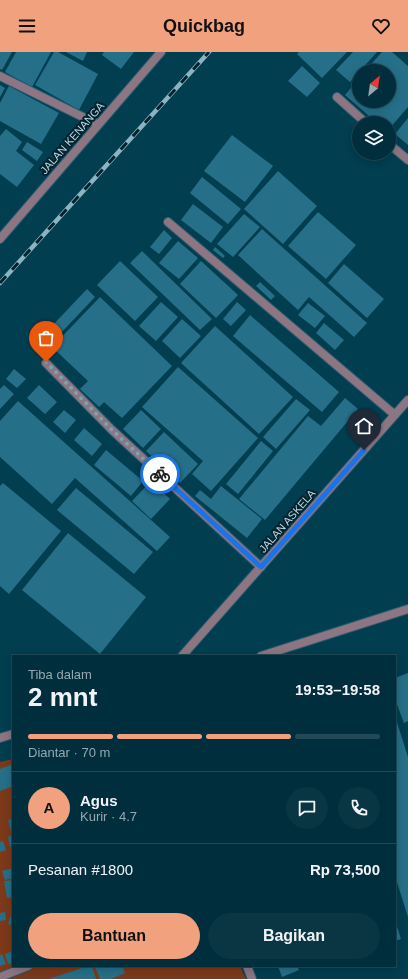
<!DOCTYPE html>
<html lang="id">
<meta charset="utf-8">
<style>
:root{--surface:#002e3c;--page:#0a3643;--text:#f1f3f6;--muted:#95a8af;--line:#224a56;--accent:#f2a17e}
body{margin:0;font-family:Arial,sans-serif;background:var(--page);color:var(--text);height:100vh;display:flex;flex-direction:column;font-size:15px;white-space:nowrap}
*{box-sizing:border-box;margin:0}
p{font-size:13px;color:var(--muted)}
.icon{flex:none;width:22px;height:22px;fill:none;stroke:currentColor;stroke-width:2;stroke-linecap:round;stroke-linejoin:round}
.map{position:relative;flex:1;overflow:hidden}
.sheet{position:absolute;left:12px;top:603px;width:384px;height:312px;display:flex;flex-direction:column;background:var(--surface);border-radius:0px;box-shadow:0 2px 10px #0003,0 0 0 1px var(--line)}
.sheet>*{flex:none}
.needle{width:26px;rotate:29deg}
.controls{position:absolute;left:352px;top:12px;display:grid;gap:8px}
.controls a{display:grid;place-items:center;width:44px;height:44px;border-radius:50%;background:var(--surface);box-shadow:0 2px 10px #0003,0 0 0 1px var(--line);font-size:20px}
.pin{position:absolute;display:grid;place-items:center;width:34px;height:34px;color:#fff;margin:-41px -17px;border-radius:50% 50% 50% 0;rotate:-45deg;box-shadow:0 0 4px #0007}
.pin .icon{rotate:45deg}
.courier{position:absolute;display:grid;place-items:center;width:40px;height:40px;margin:-20px;border:3px solid #1a73e8;border-radius:50%;background:#fff;color:#222;box-shadow:0 1px 5px #0007}
.overview em{font-style:normal;font-weight:600}
.overview div{display:flex;flex-direction:column-reverse}
.overview{display:flex;align-items:center;justify-content:space-between;height:68px;padding:0 16px}
h1{font-size:26px;font-weight:600;line-height:30px}
.bar{display:grid;grid-template-columns:repeat(4,1fr);gap:6px 4px;align-content:center;height:48px;padding:0 16px}
.bar i{height:5px;border-radius:3px;background:var(--line)}
.bar .current{background:var(--accent)}
.bar p{grid-column:span 4}
.line{display:flex;align-items:center;gap:10px;padding:0 16px;border-top:1px solid var(--line)}
.line div{flex:1}
.round{display:grid;place-items:center;flex:none;width:42px;height:42px;border-radius:21px;background:var(--page)}
.action{display:flex;gap:8px;margin-top:auto;padding:8px 16px}
.action a{flex:1;height:46px;border-radius:24px;background:var(--accent);color:#111;font-size:16px;font-weight:600;line-height:46px;text-align:center}
.action a+a{background:var(--page);color:var(--text)}
header{display:flex;justify-content:space-between;align-items:center;height:52px;padding:0 16px;background:var(--accent);color:#111;font-size:18px;font-weight:600}
.map>svg:first-child{display:block}
.green{fill:#7d391a}
.building{fill:#257088}
.lines{fill:none;stroke-linecap:round;stroke-linejoin:round}
.street-casing{stroke:#255d6f;stroke-width:10}
.street{stroke:#8e7583;stroke-width:8}
.rail-casing{stroke:#8bb4c3;stroke-width:4.5}
.rail{stroke:#04222c;stroke-width:3;stroke-dasharray:9;stroke-linecap:butt}
.done{stroke:#78a4b3;stroke-width:4;stroke-dasharray:0 7.2}
.route{stroke:#1a73e8;stroke-width:5}
.labels{text-anchor:middle;stroke-width:4;stroke-linejoin:round;paint-order:stroke}
.street-label{font-size:11px;fill:#b9dbe9;stroke:#04222c}
</style>
<header><svg class="icon" aria-label="menu" viewBox="0 0 24 24"><path d="M4 6h16M4 12h16M4 18h16"/></svg>Quickbag<svg class="icon" aria-label="heart" viewBox="0 0 24 24"><path d="M12 20l-8-8c-3-5 5-10 8-4 3-6 11-1 8 4z"/></svg></header>
<div class="map">
<svg width="408" height="927" viewBox="0 0 408 927">
<rect width="100%" height="100%" fill="#003e50"/>
<!-- green -->
<path class="green" d="M13,707V914H240L246,927H0V710Z"/>
<!-- building -->
<path class="building" d="M0,0H12L2,18L0,17Z
M16,0H51L32,35L5,20Z
M54,0H58L98,22L79,58L35,33Z
M66,0H87L83,9Z
M104,0H134L121,17L102,3Z
M299,0H347L322,26L297,2Z
M353,0H377L350,30L336,18Z
M382,0H392L408,14V55L389,77V71H377L345,43L359,26V49H389V19H365Z
M302,14L320,31L307,45L288,29Z
M0,33L5,36L0,45Z
M9,34L59,61L41,92L0,69V51Z
M408,66V93L395,82Z
M6,77L22,90L16,99L34,113L17,135L0,122V84Z
M232,83L273,114L245,150L204,119Z
M27,90L43,100L37,109L22,98Z
M278,119L317,154L283,192L244,157Z
M202,125L241,157L228,172L190,141Z
M193,152L223,175L211,191L181,168Z
M318,160L356,193L326,227L288,194Z
M244,162L260,175L233,205L217,192Z
M262,177L367,271L354,285L309,245L298,258L238,203Z
M164,178L172,186L159,202L150,195Z
M178,189L198,206L179,227L159,211Z
M215,195L225,204L223,206L213,198Z
M142,199L212,267L200,278L130,211Z
M120,209L158,245L135,269L97,233Z
M201,209L238,243L216,266L180,232Z
M344,212L384,247L367,266L328,231Z
M260,230L275,244L271,248L256,234Z
M87,237L95,245L59,283L51,275Z
M100,245L172,314L122,366L104,350L99,355L80,337L88,329L52,295Z
M161,250L178,265L156,289L139,274Z
M237,250L246,258L231,274L223,267Z
M308,251L325,264L315,276L298,263Z
M250,263L339,340L322,360L233,284Z
M182,267L201,284L180,306L162,289Z
M324,271L344,288L335,298L316,281Z
M215,274L293,345L259,382L181,311Z
M178,315L258,386L211,439L192,422L203,409L142,355Z
M14,317L26,327L17,336L6,327Z
M4,333L14,342L0,357V337Z
M39,333L57,350L45,362L27,346Z
M345,346L358,357L265,468L239,447L308,364L321,374Z
M296,347L310,358L276,397L263,385Z
M18,349L170,485L157,499L75,426L52,452L0,405V369Z
M64,358L76,368L65,381L53,370Z
M141,358L161,377L143,396L123,377Z
M84,376L102,392L92,404L74,388Z
M164,380L198,412L180,431L146,399Z
M261,389L273,399L238,442L226,432Z
M106,398L143,429L131,444L94,413Z
M151,429L170,447L151,467L132,449Z
M3,431L61,479L9,542L0,534V434Z
M221,434L262,467L247,486L195,444L200,438L211,447Z
M76,436L153,500L134,522L57,458Z
M68,481L146,545L100,602L22,538Z
M408,621V669L404,671L395,647V626Z
M395,664L408,705V865L395,824Z
M13,712V734L0,739V717Z
M13,767V778L11,779L8,768Z
M13,783V795H10L8,785Z
M3,789L6,798L0,800V790Z
M13,816V826L5,828L2,819Z
M13,828V845L7,846L4,829Z
M5,860L6,868L0,869V861Z
M11,863L13,864V874L8,872Z
M395,868L401,887L395,889Z
M13,899V911L8,912L5,902Z
M2,902L6,912L0,914V903Z
M88,914H92L96,927H49Z
M97,914H122L125,921L111,927H100L95,915Z
M278,914H297L299,918L282,925Z"/>
<g class="lines">
<!-- street casing -->
<g class="street-casing">
<path id="street" d="M0,24L97,72
M337,45L366,71
M389,92L408,108
M168,170L395,363
M0,187L161,0
M46,311L112,378L261,515
M182,604L408,348
M261,604L408,557
M0,686L13,682
M247,914L252,927
M0,925L28,914"/>
</g>
<!-- street -->
<use href="#street" class="street"/>
<!-- rail casing -->
<g class="rail-casing">
<path id="rail" d="M0,231L209,0"/>
</g>
<!-- rail -->
<use href="#rail" class="rail"/>
</g>
<g class="lines">
<!-- done -->
<path class="done" d="M46,310L112,378L160,422"/>
<!-- route -->
<path class="route" d="M160,422L261,515L364,398"/>
</g>
<g class="labels">
<!-- street labels -->
<g class="street-label">
<text transform="translate(72 86) rotate(-49)" y="4">JALAN KENANGA</text>
<text transform="translate(287 469) rotate(-49)" y="4">JALAN ASKELA</text>
</g>
</g>
</svg>
<div class="controls">
<a><svg class="needle" viewBox="-14 -14 28 28"><path d="M0-13l5 13h-10z" fill="#e53935"/><path d="M0 13l5-13h-10z" fill="#95a8af"/></svg></a>
<a><svg class="icon" aria-label="layers" viewBox="0 0 24 24"><path d="M12 4l9 5-9 5-9-5zM3 14l9 5 9-5"/></svg></a>
</div>
<div class="pin" style="left:46px;top:310px;background:#ea580c"><svg class="icon" aria-label="bag" viewBox="0 0 24 24"><path d="M5 8h14l-1 12H6zM9 8a3 3 0 0 1 6 0"/></svg></div>
<div class="pin" style="left:364px;top:398px;background:#1f2937"><svg class="icon" aria-label="home" viewBox="0 0 24 24"><path d="M3 11l9-7 9 7M6 9v11h12V9"/></svg></div>
<div class="courier" style="left:160px;top:422px"><svg class="icon" aria-label="bike" viewBox="0 0 24 24"><circle cx="6" cy="16" r="4"/><circle cx="18" cy="16" r="4"/><path d="M6 16l4-8h5l3 8M10 8l3 8H6M13 5h3"/></svg></div>
<section class="sheet">
<div class="overview"><div><h1>2 mnt</h1><p>Tiba dalam</p></div><em>19:53–19:58</em></div>
<div class="bar"><i class="current"></i><i class="current"></i><i class="current"></i><i></i><p>Diantar · 70 m</p></div>
<div class="line" style="height:72px"><b class="round" style="background:var(--accent);color:#111">A</b><div><b>Agus</b><p>Kurir · 4.7</p></div><a class="round"><svg class="icon" aria-label="chat" viewBox="0 0 24 24"><path d="M4 5h16v11H9l-5 4z"/></svg></a><a class="round"><svg class="icon" aria-label="phone" viewBox="0 0 24 24"><path d="M5 4h4l2 5-3 2q2 4 5 5l2-3 5 2v4C11 20 4 13 5 4z"/></svg></a></div>
<div class="line" style="height:52px"><div>Pesanan #1800</div><b>Rp 73,500</b></div>
<div class="action"><a>Bantuan</a><a>Bagikan</a></div>
</section>
</div>
